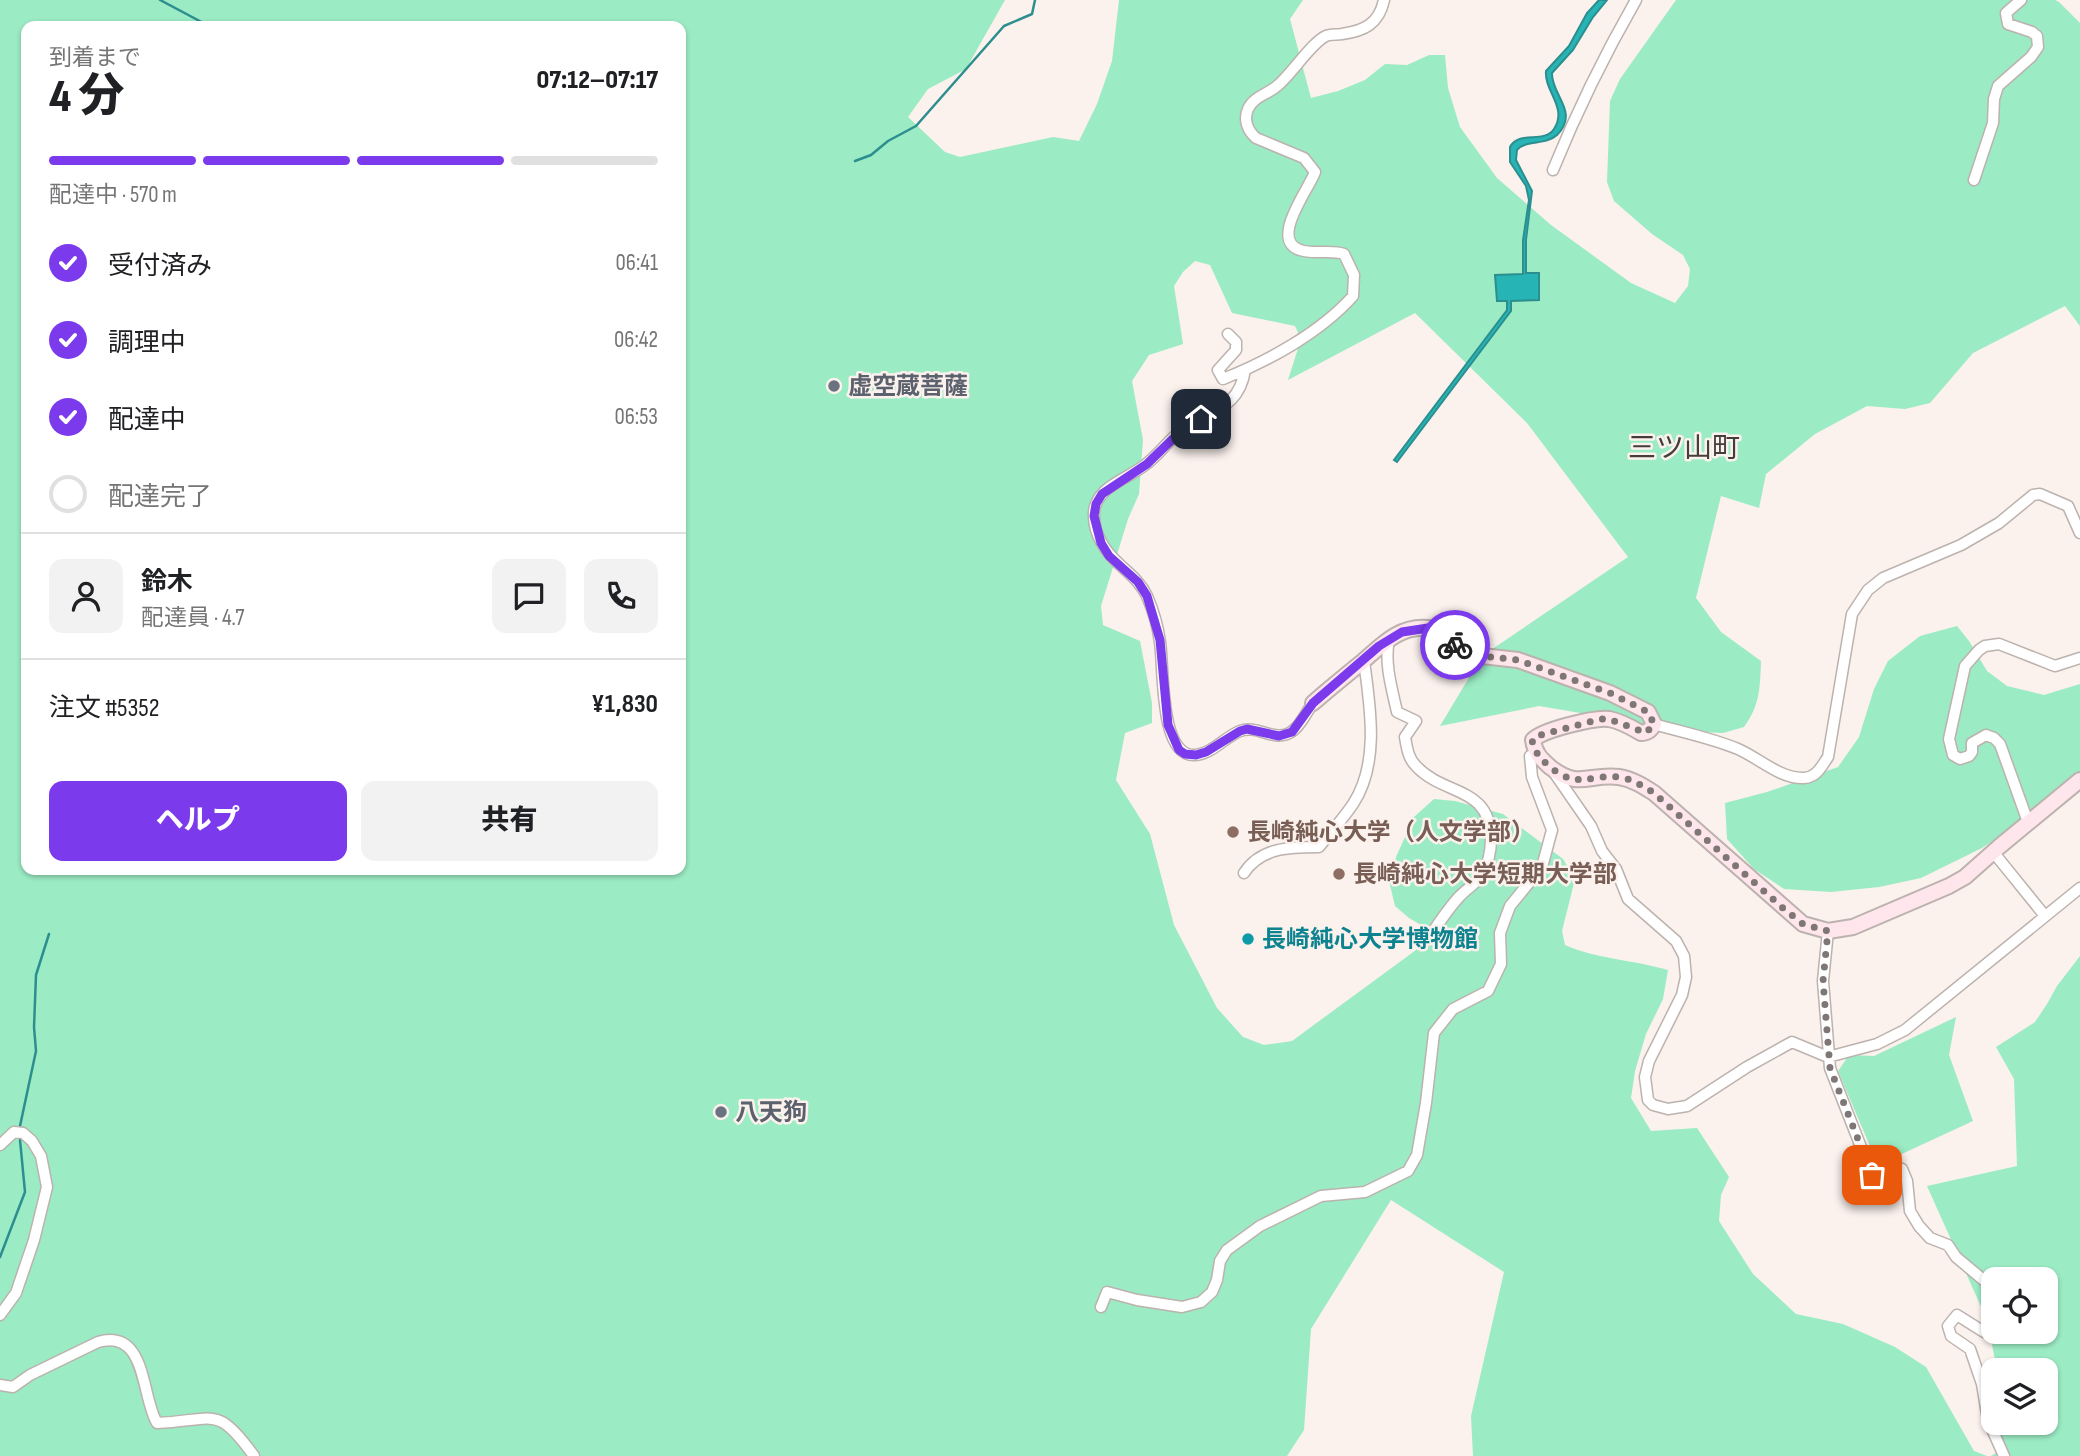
<!DOCTYPE html>
<html lang="ja">
<meta charset="utf-8">
<style>
:root{--surface:#fff;--page:#f2f2f2;--text:#202124;--muted:#757577;--line:#e0e0e0;--accent:#7c3aed}
body{margin:0;font-family:"Sofia Sans Condensed","Noto Sans JP",sans-serif;background:var(--page);color:var(--text);height:100vh;display:flex;flex-direction:column;font-size:26px;white-space:nowrap}
*{box-sizing:border-box;margin:0}
p{font-size:23px;color:var(--muted)}
.icon{flex:none;width:38px;height:38px;fill:none;stroke:currentColor;stroke-width:2;stroke-linecap:round;stroke-linejoin:round}
.map{position:relative;flex:1;overflow:hidden}
.panel{position:absolute;left:21px;top:21px;width:665px;height:854px;display:flex;flex-direction:column;background:var(--surface);border-radius:14px;box-shadow:0 2px 5px #0004}
.panel>*{flex:none}
.fabs{position:absolute;left:1981px;top:1267px;display:grid;gap:14px}
.fabs a{display:grid;place-items:center;width:77px;height:77px;border-radius:14px;background:var(--surface);box-shadow:0 2px 5px #0004;font-size:35px}
.pin{position:absolute;display:grid;place-items:center;width:60px;height:60px;color:#fff;margin:-30px;border-radius:14px;box-shadow:0 4px 10px #0006}
.courier{position:absolute;display:grid;place-items:center;width:70px;height:70px;margin:-35px;border:5px solid #7c3aed;border-radius:50%;background:#fff;color:#222;box-shadow:0 2px 9px #0007}
.head em{font-style:normal;font-weight:800}
.head div{display:flex;flex-direction:column-reverse}
.head{display:flex;align-items:center;justify-content:space-between;height:119px;padding:0 28px}
h1{font-size:46px;font-weight:800;line-height:52px}
.bar{display:grid;grid-template-columns:repeat(4,1fr);gap:10px 7px;align-content:center;height:84px;padding:0 28px}
.bar i{height:9px;border-radius:5px;background:var(--line)}
.bar .active{background:var(--accent)}
.bar p{grid-column:span 4}
.line{display:flex;align-items:center;gap:18px;padding:0 28px;border-top:2px solid var(--line)}
.line div{flex:1}
.round{display:grid;place-items:center;flex:none;width:74px;height:74px;border-radius:14px;background:var(--page)}
ol{padding:0 28px;list-style:none}
li{display:flex;align-items:center;gap:21px;height:77px}
li p{margin-inline-start:auto}
li .icon{padding:7px;border-radius:50%;background:var(--accent);color:#fff;stroke-width:4}
li:last-child{color:var(--muted)}
li i{width:38px;height:38px;border:4px solid var(--line);border-radius:50%}
.action{display:flex;gap:14px;margin-top:auto;padding:14px 28px}
.action a{flex:1;height:80px;border-radius:14px;background:var(--accent);color:#fff;font-size:28px;font-weight:800;line-height:80px;text-align:center}
.action a+a{background:var(--page);color:var(--text)}
.map>svg:first-child{display:block}
.green{fill:#9bebc4;fill-rule:evenodd}
.water{fill:#26b4b4;stroke:#2c8e8e;stroke-width:2}
.lines{fill:none;stroke-linecap:round;stroke-linejoin:round}
.stream{stroke:#2c8e8e;stroke-width:2.5}
.street-casing{stroke:#bcb2ae;stroke-width:13}
.secondary-casing{stroke:#bcb2ae;stroke-width:18}
.street{stroke:#fff;stroke-width:10}
.secondary{stroke:#fee6ec;stroke-width:14}
.done{stroke:#7e7775;stroke-width:7;stroke-dasharray:0 12.6}
.route{stroke:#7c3aed;stroke-width:9}
.worship-dot{fill:#6b7280;stroke:#fbf1ed;stroke-width:2.5}
.education-dot{fill:#8d6e63;stroke:#fbf1ed;stroke-width:2.5}
.culture-dot{fill:#0f9aa8;stroke:#fbf1ed;stroke-width:2.5}
.labels{text-anchor:middle;stroke-width:5;stroke-linejoin:round;paint-order:stroke}
.worship-label{font-size:24px;font-weight:bold;fill:#5b616d;stroke:#fbf1ed;text-anchor:start}
.education-label{font-size:24px;font-weight:bold;fill:#785e54;stroke:#fbf1ed;text-anchor:start}
.culture-label{font-size:24px;font-weight:bold;fill:#0d838f;stroke:#fbf1ed;text-anchor:start}
.quarter-label{font-size:28px;fill:#453d39;stroke:#fbf1ed}
</style>
<div class="map">
<svg width="2080" height="1456" viewBox="0 0 2080 1456">
<rect width="100%" height="100%" fill="#fbf1ed"/>
<!-- green -->
<path class="green" d="M0,0H1005L966,69L928,89L908,117L945,152L960,157L1053,137L1079,141L1097,104L1112,61L1119,0H1303L1290,19L1311,98L1338,91L1365,80L1385,64L1407,65L1429,55H1445L1448,88L1460,127L1497,178L1551,225L1631,283L1675,303L1688,286L1690,269L1683,255L1652,234L1614,201L1607,182L1610,101L1620,79L1676,0H2055L2059,2L2080,23V326L2065,306L1973,353L1930,403L1905,409L1867,406L1815,434L1766,474L1759,508L1721,496L1696,598L1721,632L1761,661C1760,688 1760,705 1744,727L1723,733L1657,730L1610,718L1539,706L1440,726L1482,656L1628,557L1527,423L1415,313L1288,380L1301,339L1295,326L1232,313L1210,265L1195,261L1183,272L1174,286L1183,344L1149,355L1132,381L1143,440L1139,494L1128,519L1101,606L1103,625L1140,641L1152,703V723L1125,733L1116,780L1150,834L1174,925L1217,1008L1243,1037L1264,1045L1292,1041L1416,950L1428,929L1409,918L1395,906L1389,881L1396,857L1414,817L1434,799L1455,801L1503,814L1563,859L1575,879L1562,931L1565,945C1597,959 1634,960 1668,970L1663,999L1646,1034L1635,1071L1631,1098L1651,1131L1697,1128L1729,1177L1721,1195L1719,1221L1753,1274L1796,1314L1843,1324L1895,1347L1926,1367L1974,1451L1987,1456H1473L1471,1416L1504,1272L1391,1200L1311,1329L1304,1430L1287,1456H0ZM26,26H681V870H26Z
M1957,626L1969,641L1987,671L2007,686L2044,695L2080,684V784L1982,848L1921,878L1879,887L1831,892L1784,889L1754,869L1727,839L1725,803L1767,792L1838,767L1859,737L1874,689L1888,661L1920,636Z
M2080,956V1456H1991L1999,1451L2001,1423H2046V1370H1997L1987,1320L1927,1186L2017,1166L2014,1079L1996,1047L2035,1022L2047,1004L2057,986ZM1993,1279H2046V1332H1993Z
M1956,1017L1949,1055L1973,1121L1878,1165L1838,1071L1849,1055L1874,1056Z"/>
<!-- water -->
<path class="water" d="M1599,0H1607L1593,17L1573,50L1552,73C1551,95 1580,112 1557,135C1545,146 1527,139 1517,150L1516,160L1532,191L1526,240V273H1539V300L1511,301V311L1397,462L1394,460L1507,310V301H1497L1495,275L1523,274V240L1529,200L1526,186L1510,162V147C1519,130 1544,144 1554,129C1568,108 1544,91 1546,71L1569,46L1587,13Z"/>
<g class="lines">
<!-- stream -->
<path class="stream" d="M160,0L209,26
M855,161L871,155L888,141L916,126L1004,26L1032,14L1035,0
M20,1126L36,1051L34,1027L36,975L49,934
M0,1257L25,1192L20,1140"/>
<!-- street casing -->
<g class="street-casing">
<path id="street" d="M1553,170C1577,111 1605,54 1636,0
M1974,180L1993,123L1994,99L1998,86L2031,57L2038,47L2037,36L2032,32L2008,24L2006,13L2021,0
M1228,334L1236,342V350L1218,370L1223,379C1268,361 1320,333 1353,296L1354,275L1344,254C1331,249 1314,255 1300,250C1269,240 1309,189 1315,172L1304,158L1256,138C1248,131 1243,120 1248,109C1253,97 1268,94 1277,86C1291,75 1312,42 1326,36C1330,34 1338,35 1342,34C1364,31 1379,24 1384,0
M1245,370C1239,409 1211,409 1183,429C1169,439 1159,455 1145,465C1130,477 1103,485 1096,504C1092,512 1094,522 1096,530C1108,565 1134,569 1147,596C1153,610 1158,627 1160,642C1164,667 1159,756 1194,755C1211,755 1225,737 1240,731C1257,724 1275,743 1291,732C1300,727 1307,711 1313,703
M1389,640C1384,663 1392,689 1397,712L1416,721L1405,737C1407,748 1408,758 1416,766C1445,797 1490,785 1491,839C1491,850 1488,866 1482,875C1476,884 1466,889 1459,897C1447,910 1437,926 1427,940
M1654,724C1681,732 1712,738 1738,749C1759,758 1780,779 1804,778C1817,777 1821,767 1828,757L1852,614L1868,590L1883,578L1961,545L1999,523L2033,495L2040,494L2068,506L2080,533
M1553,771L1591,826L1602,851L1616,869L1628,899L1676,941L1684,956L1686,977L1682,995L1649,1061L1645,1077L1648,1100L1653,1105L1668,1109L1687,1106L1747,1067L1792,1042L1828,1057L1877,1044L1905,1030L2080,888
M2028,822L2000,744L1994,738L1986,735L1972,743V752L1969,756L1960,759L1953,755L1949,739L1965,666L1979,650L1985,646L1999,644L2055,666L2080,658
M1994,853L2045,916
M1244,873C1261,847 1291,847 1319,847C1330,833 1343,819 1353,804C1380,763 1370,706 1364,661
M1828,931L1823,981L1830,1068L1872,1175L1896,1167L1902,1169L1907,1181L1910,1211L1919,1226L1930,1238L1948,1245L1956,1257L1993,1288
M0,1145L14,1132L23,1133L32,1141L41,1156L47,1187L34,1240L16,1293L0,1315
M1101,1307L1107,1292L1137,1300L1182,1307L1201,1302L1212,1292L1217,1280L1220,1261L1227,1250L1260,1226L1321,1196L1365,1192L1408,1171L1417,1155L1426,1103L1434,1033L1453,1009L1488,991L1501,964L1500,933L1510,906L1542,867L1552,830L1532,777L1530,756L1539,757
M1993,1327L1984,1332L1957,1315L1948,1326L1951,1336L1970,1349L1982,1384L1988,1420L2004,1456
M0,1385L13,1387L30,1375L98,1342C147,1328 141,1396 157,1423C214,1421 216,1403 254,1456"/>
</g>
<!-- secondary casing -->
<g class="secondary-casing">
<path id="secondary" d="M1313,703C1329,689 1345,676 1361,663C1381,646 1399,625 1428,628L1459,647L1482,656L1518,660L1610,693L1648,712L1654,724C1651,730 1647,733 1641,733C1631,727 1620,721 1609,719C1595,717 1542,730 1533,740C1535,753 1540,758 1550,767C1579,790 1589,773 1619,777C1632,779 1643,786 1654,793L1803,924L1828,931L1853,927L1949,886L1965,877L2000,846L2080,780"/>
</g>
<!-- street -->
<use href="#street" class="street"/>
<!-- secondary -->
<use href="#secondary" class="secondary"/>
</g>
<g class="lines">
<!-- done -->
<path class="done" d="M1455,645L1482,656L1518,660L1610,693L1648,712L1654,724L1646,733L1609,719H1600L1537,736L1532,740C1535,753 1540,758 1550,767C1579,790 1589,774 1619,777C1632,779 1643,786 1654,793L1784,909L1803,924L1828,931L1823,981L1830,1068L1872,1175"/>
<!-- route -->
<path class="route" d="M1201,419L1184,428L1147,464L1102,494L1096,504L1094,516L1101,543L1109,556L1138,582L1147,596L1160,640L1168,725L1179,750L1185,754L1196,755L1206,752L1240,731L1247,729L1279,736L1292,732L1313,703L1379,646L1402,632L1428,628L1455,645"/>
</g>
<!-- markers -->
<g class="worship-dot">
<circle cx="834" cy="386" r="7"/>
<circle cx="721" cy="1112" r="7"/>
</g>
<g class="education-dot">
<circle cx="1233" cy="832" r="7"/>
<circle cx="1339" cy="874" r="7"/>
</g>
<circle class="culture-dot" cx="1248" cy="939" r="7"/>
<g class="labels">
<!-- worship labels -->
<g class="worship-label">
<text x="848" y="394">虚空蔵菩薩</text>
<text x="735" y="1120">八天狗</text>
</g>
<!-- education labels -->
<g class="education-label">
<text x="1247" y="840">長崎純心大学（人文学部）</text>
<text x="1353" y="882">長崎純心大学短期大学部</text>
</g>
<!-- culture labels -->
<g class="culture-label">
<text x="1262" y="947">長崎純心大学博物館</text>
</g>
<!-- quarter labels -->
<g class="quarter-label">
<text x="1684" y="457">三ツ山町</text>
</g>
</g>
</svg>
<div class="fabs">
<a><svg class="icon" aria-label="locate" viewBox="0 0 24 24"><circle cx="12" cy="12" r="6"/><path d="M12 2v4M12 18v4M2 12h4M18 12h4"/></svg></a>
<a><svg class="icon" aria-label="layers" viewBox="0 0 24 24"><path d="M12 4l9 5-9 5-9-5zM3 14l9 5 9-5"/></svg></a>
</div>
<div class="pin" style="left:1872px;top:1175px;background:#ea580c"><svg class="icon" aria-label="bag" viewBox="0 0 24 24"><path d="M5 8h14l-1 12H6zM9 8a3 3 0 0 1 6 0"/></svg></div>
<div class="pin" style="left:1201px;top:419px;background:#1f2937"><svg class="icon" aria-label="home" viewBox="0 0 24 24"><path d="M3 11l9-7 9 7M6 9v11h12V9"/></svg></div>
<div class="courier" style="left:1455px;top:645px"><svg class="icon" aria-label="bike" viewBox="0 0 24 24"><circle cx="6" cy="16" r="4"/><circle cx="18" cy="16" r="4"/><path d="M6 16l4-8h5l3 8M10 8l3 8H6M13 5h3"/></svg></div>
<section class="panel">
<div class="head"><div><h1>4 分</h1><p>到着まで</p></div><em>07:12–07:17</em></div>
<div class="bar"><i class="active"></i><i class="active"></i><i class="active"></i><i></i><p>配達中 · 570 m</p></div>
<ol>
<li><svg class="icon" aria-label="check" viewBox="0 0 24 24"><path d="M5 12l5 5 9-10"/></svg>受付済み<p>06:41</p></li>
<li><svg class="icon" aria-label="check" viewBox="0 0 24 24"><path d="M5 12l5 5 9-10"/></svg>調理中<p>06:42</p></li>
<li><svg class="icon" aria-label="check" viewBox="0 0 24 24"><path d="M5 12l5 5 9-10"/></svg>配達中<p>06:53</p></li>
<li><i></i>配達完了</li>
</ol>
<div class="line" style="height:126px"><a class="round"><svg class="icon" aria-label="person" viewBox="0 0 24 24"><circle cx="12" cy="8" r="4"/><path d="M4 21q1-7 8-7t8 7"/></svg></a><div><b>鈴木</b><p>配達員 · 4.7</p></div><a class="round"><svg class="icon" aria-label="chat" viewBox="0 0 24 24"><path d="M4 5h16v11H9l-5 4z"/></svg></a><a class="round"><svg class="icon" aria-label="phone" viewBox="0 0 24 24"><path d="M5 4h4l2 5-3 2q2 4 5 5l2-3 5 2v4C11 20 4 13 5 4z"/></svg></a></div>
<div class="line" style="height:91px"><div>注文 #5352</div><b>¥1,830</b></div>
<div class="action"><a>ヘルプ</a><a>共有</a></div>
</section>
</div>
